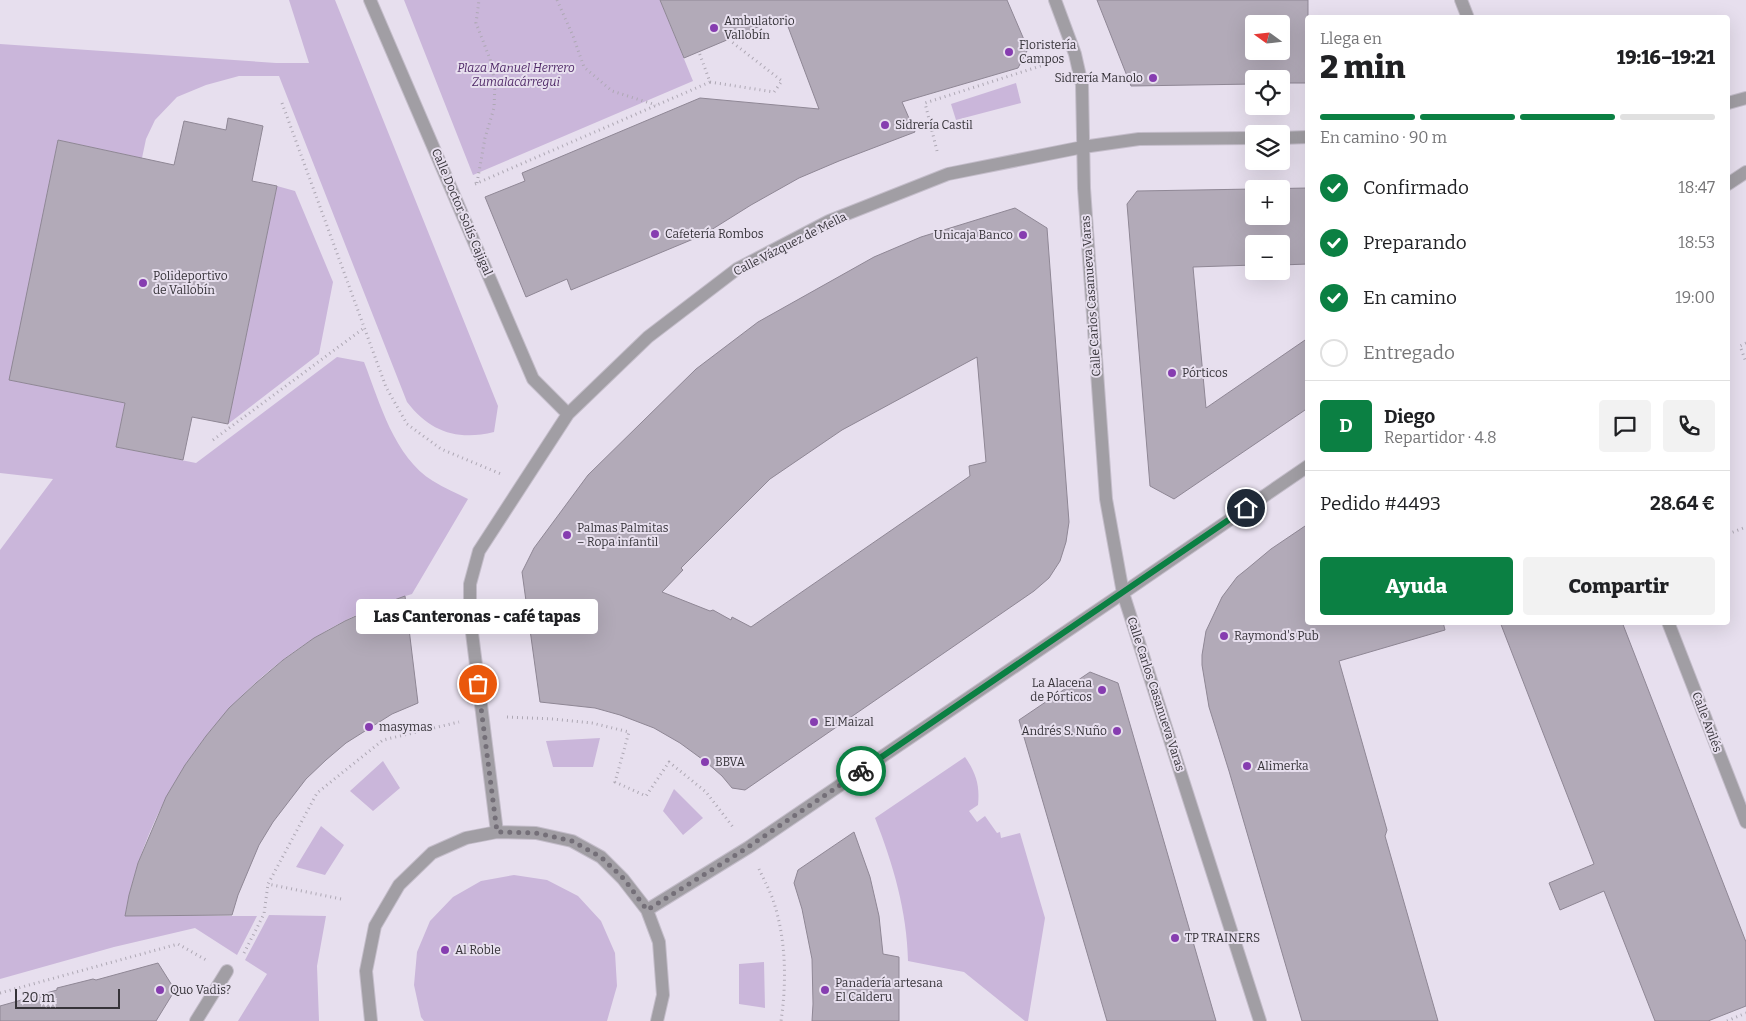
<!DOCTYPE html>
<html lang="es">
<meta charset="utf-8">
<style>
:root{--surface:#fff;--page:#f2f2f2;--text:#202124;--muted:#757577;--line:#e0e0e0;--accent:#0b8043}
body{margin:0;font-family:Bitter,serif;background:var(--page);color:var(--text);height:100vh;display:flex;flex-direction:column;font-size:19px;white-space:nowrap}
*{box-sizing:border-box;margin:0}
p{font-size:16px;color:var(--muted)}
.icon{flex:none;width:28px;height:28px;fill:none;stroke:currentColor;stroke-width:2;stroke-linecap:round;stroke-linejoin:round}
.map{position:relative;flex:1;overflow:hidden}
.drawer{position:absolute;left:1305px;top:15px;width:425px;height:610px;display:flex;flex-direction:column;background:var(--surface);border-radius:5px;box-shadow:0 5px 20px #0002}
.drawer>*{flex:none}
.needle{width:32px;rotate:285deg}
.controls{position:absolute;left:1245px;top:15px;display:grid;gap:10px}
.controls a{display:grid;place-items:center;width:45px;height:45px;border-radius:5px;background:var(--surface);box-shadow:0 5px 20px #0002;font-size:25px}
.scale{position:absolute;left:15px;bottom:12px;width:105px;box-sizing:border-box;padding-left:5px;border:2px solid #363339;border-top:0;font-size:14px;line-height:18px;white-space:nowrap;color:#363339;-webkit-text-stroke:4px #e7dfee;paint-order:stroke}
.pin{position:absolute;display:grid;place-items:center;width:42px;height:42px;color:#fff;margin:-21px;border:2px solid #fff;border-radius:50%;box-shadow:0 1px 5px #0007}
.courier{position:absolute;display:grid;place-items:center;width:50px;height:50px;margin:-25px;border:4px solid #0b8043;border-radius:50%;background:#fff;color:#222;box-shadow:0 1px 6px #0007}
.bubble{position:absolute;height:35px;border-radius:5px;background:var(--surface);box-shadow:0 5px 20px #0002;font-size:16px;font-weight:800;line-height:35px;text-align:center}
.headline em{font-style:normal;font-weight:800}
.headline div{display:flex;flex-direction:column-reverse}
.headline{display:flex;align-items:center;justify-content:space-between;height:85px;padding:0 15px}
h1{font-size:32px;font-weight:800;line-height:38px}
.bar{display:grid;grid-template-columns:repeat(4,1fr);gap:8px 5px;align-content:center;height:60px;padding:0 15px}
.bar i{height:6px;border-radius:4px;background:var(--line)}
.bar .on{background:var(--accent)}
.bar p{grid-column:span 4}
.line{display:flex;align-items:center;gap:12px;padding:0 15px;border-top:1px solid var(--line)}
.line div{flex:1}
.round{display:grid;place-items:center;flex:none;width:52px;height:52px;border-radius:5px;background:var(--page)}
ol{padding:0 15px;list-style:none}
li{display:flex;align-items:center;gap:15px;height:55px}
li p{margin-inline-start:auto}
li .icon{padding:5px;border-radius:50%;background:var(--accent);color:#fff;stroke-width:4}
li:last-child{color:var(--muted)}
li i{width:28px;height:28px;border:2px solid var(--line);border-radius:50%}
.primary-button{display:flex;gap:10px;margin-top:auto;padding:10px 15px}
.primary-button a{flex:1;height:58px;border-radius:5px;background:var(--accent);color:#fff;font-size:20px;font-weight:800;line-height:58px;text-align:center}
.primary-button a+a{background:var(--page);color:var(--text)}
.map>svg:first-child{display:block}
.green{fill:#cab6da}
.building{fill:#b2aab8;stroke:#8f8795;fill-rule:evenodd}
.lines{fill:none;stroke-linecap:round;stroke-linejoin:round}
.pedestrian-casing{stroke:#c4bdca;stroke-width:14}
.minor-casing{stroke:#c4bdca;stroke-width:14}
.path{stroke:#aea8b4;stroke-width:3;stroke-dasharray:1 4;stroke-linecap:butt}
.pedestrian{stroke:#a19ea4;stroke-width:12}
.minor{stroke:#a19ea4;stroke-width:12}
.done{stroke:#746f78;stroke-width:5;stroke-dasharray:0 9}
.route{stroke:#0b8043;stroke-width:6}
.poi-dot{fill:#863db0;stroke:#e7dfee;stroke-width:2}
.labels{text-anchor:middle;stroke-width:4;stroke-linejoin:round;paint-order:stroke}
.poi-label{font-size:12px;fill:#363339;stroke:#e7dfee;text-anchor:start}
.park-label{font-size:12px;font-style:italic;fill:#512b69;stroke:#e7dfee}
.street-label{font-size:12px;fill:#363339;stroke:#e7dfee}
</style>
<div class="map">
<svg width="1746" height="1021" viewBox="0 0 1746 1021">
<rect width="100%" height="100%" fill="#e7dfee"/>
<!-- green -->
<path class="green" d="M289,0H335L498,406L494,432C458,441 430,432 407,402L279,76H239L206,85L177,97L155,120L146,139L142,158L58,140L10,380L125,403L116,447L196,463L337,357L364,362C380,403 394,457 433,481C444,488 457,493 468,499L412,594C265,637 152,767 125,916H257L237,955L195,928L114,947L0,979V550L53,479L0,473V44L276,63H309Z
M404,0H660L693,81L473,175Z
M1016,83L1021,103L956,120L951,104Z
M277,186L295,191L333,282L319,354L228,424Z
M600,738L593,767H553L546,741Z
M965,757C976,773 980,785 978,805L969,811L977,822L985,816L997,833L1000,832L1001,838L1020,833L1045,918L1028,1021H1025L964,972L908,961C907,911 893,864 875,818Z
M383,761L400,788L373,811L350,791Z
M674,789L703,818L683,835L663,811Z
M321,826L344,845L325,875L296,867Z
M514,875L547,880L578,896L601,921L615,953L617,986L607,1021H424L421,1017L414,985L417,952L430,921L453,897L481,881Z
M269,915L326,916L317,966L319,1021H238L267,974L245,960Z
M764,962L765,1008L739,1004V964Z"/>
<!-- building -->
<path class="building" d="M660,0H1007L1028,49L1018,68L902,102L915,132L839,161L799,178L751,205L703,235L571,290L567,279L526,297L485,197L525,181L522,173L700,98L819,109L784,16L684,58Z
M1097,0H1308V83H1281V79H1254V84L1131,86ZM1254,24H1281V51H1254Z
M228,118L263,126L252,181L277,186L228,424L192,417L183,460L116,447L125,403L9,380L58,140L174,165L184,121L226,130Z
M1308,188V264L1281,265V244H1254V265L1193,267L1206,408L1308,338V408L1174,499L1150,486L1127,204L1137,191L1254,189V216H1281V189H1257Z
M1015,208L1047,228L1069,522L1066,542L1060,561L1049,578L1034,591L745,790L732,788L722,776L706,762L680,743L654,728L620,715L595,708L540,702L522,572L534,548L588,475L696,369L758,322L874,257L921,237ZM977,357L986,462L969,466L970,476L751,627L732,617L731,620L713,610L710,611L662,592L683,570L681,568L770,479L842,430Z
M1308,524V622H1443L1445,630L1339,661L1387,830L1385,836L1438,1021H1302L1229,771L1209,707L1202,665V655L1206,631L1222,597L1237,577L1247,569L1271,549Z
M405,596L418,703L392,714L346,743L326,760L306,779L273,822L259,845L238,895L232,915L125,916L129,895L138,863L166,797L185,765L206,736L229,708L256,683L283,660L314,638L345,621L378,606Z
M1500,622H1622L1746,942V1006L1708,1021H1655L1604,891L1560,910L1549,883L1594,864Z
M1090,672L1118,683L1216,1021H1107L1019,720Z
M854,832L870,877L879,916L883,954L899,957V1021H812L813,1004L812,959L802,909L794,883L798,870Z
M158,963L175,990L156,1021H0V1006L57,990V988L93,979L96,980Z"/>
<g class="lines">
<!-- pedestrian casing -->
<g class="pedestrian-casing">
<path id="pedestrian" d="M1668,622L1746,822"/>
</g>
<!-- minor casing -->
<g class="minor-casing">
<path id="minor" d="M370,0L533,379L568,414
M1055,0L1075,54L1082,85L1084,188L1106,499L1123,593L1260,1021
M1461,0L1468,18
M1728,103L1746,98
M1281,138L1308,137
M1728,184L1746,172
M497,832L470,617V584L479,551L568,414L648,337L737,269L829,221L948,174L1083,147L1139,139L1254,138
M647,910L749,847L1123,593L1308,466
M196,1021L227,971
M371,1021L366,971L375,926L399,885L432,853L466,838L497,832L536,833L572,841L601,857L623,879L647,910L659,942L663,995L657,1021"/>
</g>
<!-- path -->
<path class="path" d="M557,0L573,36L584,67L612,91L656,105
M710,82L774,92L782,81L728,39
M282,103L386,387L407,424L441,449L501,474
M937,151L925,103L1053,62
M477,183L485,138L494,108L495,83L490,59L476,23L479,0
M475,184L710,82L699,52
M1746,343L1740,346L1746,362
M213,440L364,328
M1728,534L1746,527
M507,717L553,719L592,723L629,732L615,782L646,796L669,762L706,792L733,827
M759,869C763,878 768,887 772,897C786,936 787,980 781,1021
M341,899L268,884L317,793L383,740L459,722
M244,953L264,914L268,884
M0,993L178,944L206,960
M1727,1021L1746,1013"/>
<!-- pedestrian -->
<use href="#pedestrian" class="pedestrian"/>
<!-- minor -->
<use href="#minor" class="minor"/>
</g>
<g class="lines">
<!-- done -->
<path class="done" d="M478,684L497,832L536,833L572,841L601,857L624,879L647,910L739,853L861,771"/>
<!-- route -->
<path class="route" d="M861,771L1246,508"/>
</g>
<!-- markers -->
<g class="poi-dot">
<circle cx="714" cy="28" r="5"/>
<circle cx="1009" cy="52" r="5"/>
<circle cx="1153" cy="78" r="5"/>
<circle cx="885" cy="125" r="5"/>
<circle cx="655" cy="234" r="5"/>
<circle cx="1023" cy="235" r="5"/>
<circle cx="143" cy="283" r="5"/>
<circle cx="1172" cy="373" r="5"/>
<circle cx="567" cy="535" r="5"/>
<circle cx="1224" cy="636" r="5"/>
<circle cx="1102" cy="690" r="5"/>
<circle cx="814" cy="722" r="5"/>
<circle cx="369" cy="727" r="5"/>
<circle cx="1117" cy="731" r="5"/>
<circle cx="705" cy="762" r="5"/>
<circle cx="1247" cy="766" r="5"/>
<circle cx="1175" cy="938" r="5"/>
<circle cx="445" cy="950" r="5"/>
<circle cx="160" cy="990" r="5"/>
<circle cx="825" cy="990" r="5"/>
</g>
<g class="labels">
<!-- poi labels -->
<g class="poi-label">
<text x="724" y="25">Ambulatorio<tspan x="724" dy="14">Vallobín</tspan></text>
<text x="1019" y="49">Floristería<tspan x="1019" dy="14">Campos</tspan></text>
<text x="1143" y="82" text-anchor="end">Sidrería Manolo</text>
<text x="895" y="129">Sidrería Castil</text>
<text x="665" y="238">Cafetería Rombos</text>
<text x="1013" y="239" text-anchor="end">Unicaja Banco</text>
<text x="153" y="280">Polideportivo<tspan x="153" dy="14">de Vallobín</tspan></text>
<text x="1182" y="377">Pórticos</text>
<text x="577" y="532">Palmas Palmitas<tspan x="577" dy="14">– Ropa infantil</tspan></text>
<text x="1234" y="640">Raymond's Pub</text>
<text x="1092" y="687" text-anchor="end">La Alacena<tspan x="1092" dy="14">de Pórticos</tspan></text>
<text x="824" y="726">El Maizal</text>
<text x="379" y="731">masymas</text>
<text x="1107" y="735" text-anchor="end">Andrés S. Nuño</text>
<text x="715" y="766">BBVA</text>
<text x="1257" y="770">Alimerka</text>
<text x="1185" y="942">TP TRAINERS</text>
<text x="455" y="954">Al Roble</text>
<text x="835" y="987">Panadería artesana<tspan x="835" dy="14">El Calderu</tspan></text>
<text x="170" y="994">Quo Vadis?</text>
</g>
<!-- park labels -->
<g class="park-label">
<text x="516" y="72">Plaza Manuel Herrero<tspan x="516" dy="14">Zumalacárregui</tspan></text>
</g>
<!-- street labels -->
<g class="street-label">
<text transform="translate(462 212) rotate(67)" y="4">Calle Doctor Solís Cajigal</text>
<text transform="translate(790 244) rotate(-27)" y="4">Calle Vázquez de Mella</text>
<text transform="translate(1091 296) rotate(-94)" y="4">Calle Carlos Casanueva Varas</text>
<text transform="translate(1156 694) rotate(72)" y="4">Calle Carlos Casanueva Varas</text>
<text transform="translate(1707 722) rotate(69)" y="4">Calle Avilés</text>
</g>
</g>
</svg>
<div class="controls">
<a><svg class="needle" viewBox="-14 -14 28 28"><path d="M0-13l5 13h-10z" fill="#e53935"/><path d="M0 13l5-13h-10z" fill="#757577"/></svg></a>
<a><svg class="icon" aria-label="locate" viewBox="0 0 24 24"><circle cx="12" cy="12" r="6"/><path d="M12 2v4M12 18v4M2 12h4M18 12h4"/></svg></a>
<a><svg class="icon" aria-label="layers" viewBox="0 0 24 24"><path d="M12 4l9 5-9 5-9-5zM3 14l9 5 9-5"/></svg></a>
<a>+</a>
<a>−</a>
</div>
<div class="scale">20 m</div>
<div class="pin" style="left:478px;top:684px;background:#ea580c"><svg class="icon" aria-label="bag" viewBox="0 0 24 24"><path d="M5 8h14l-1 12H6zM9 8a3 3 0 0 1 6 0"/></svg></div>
<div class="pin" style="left:1246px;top:508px;background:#1f2937"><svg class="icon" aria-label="home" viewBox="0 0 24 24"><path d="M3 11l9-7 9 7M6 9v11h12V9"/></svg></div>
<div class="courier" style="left:861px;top:771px"><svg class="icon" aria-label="bike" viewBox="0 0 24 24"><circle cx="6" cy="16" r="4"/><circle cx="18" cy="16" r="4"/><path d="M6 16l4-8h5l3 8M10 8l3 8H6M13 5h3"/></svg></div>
<div class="bubble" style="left:356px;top:599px;width:242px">Las Canteronas - café tapas</div>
<section class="drawer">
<div class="headline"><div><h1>2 min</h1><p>Llega en</p></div><em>19:16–19:21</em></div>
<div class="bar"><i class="on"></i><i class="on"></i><i class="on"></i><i></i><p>En camino · 90 m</p></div>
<ol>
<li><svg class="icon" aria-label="check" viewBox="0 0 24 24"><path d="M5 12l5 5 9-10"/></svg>Confirmado<p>18:47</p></li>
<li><svg class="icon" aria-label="check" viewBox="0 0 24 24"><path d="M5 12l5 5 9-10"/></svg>Preparando<p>18:53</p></li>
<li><svg class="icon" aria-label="check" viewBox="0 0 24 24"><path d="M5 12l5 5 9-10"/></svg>En camino<p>19:00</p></li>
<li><i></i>Entregado</li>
</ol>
<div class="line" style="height:90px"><b class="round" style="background:var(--accent);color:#fff">D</b><div><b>Diego</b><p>Repartidor · 4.8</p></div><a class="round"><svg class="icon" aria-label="chat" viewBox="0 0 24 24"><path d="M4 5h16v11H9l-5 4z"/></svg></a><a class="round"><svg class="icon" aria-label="phone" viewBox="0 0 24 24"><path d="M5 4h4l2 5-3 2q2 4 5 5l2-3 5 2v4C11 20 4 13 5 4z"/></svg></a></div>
<div class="line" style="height:65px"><div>Pedido #4493</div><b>28.64 €</b></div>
<div class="primary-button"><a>Ayuda</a><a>Compartir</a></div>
</section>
</div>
